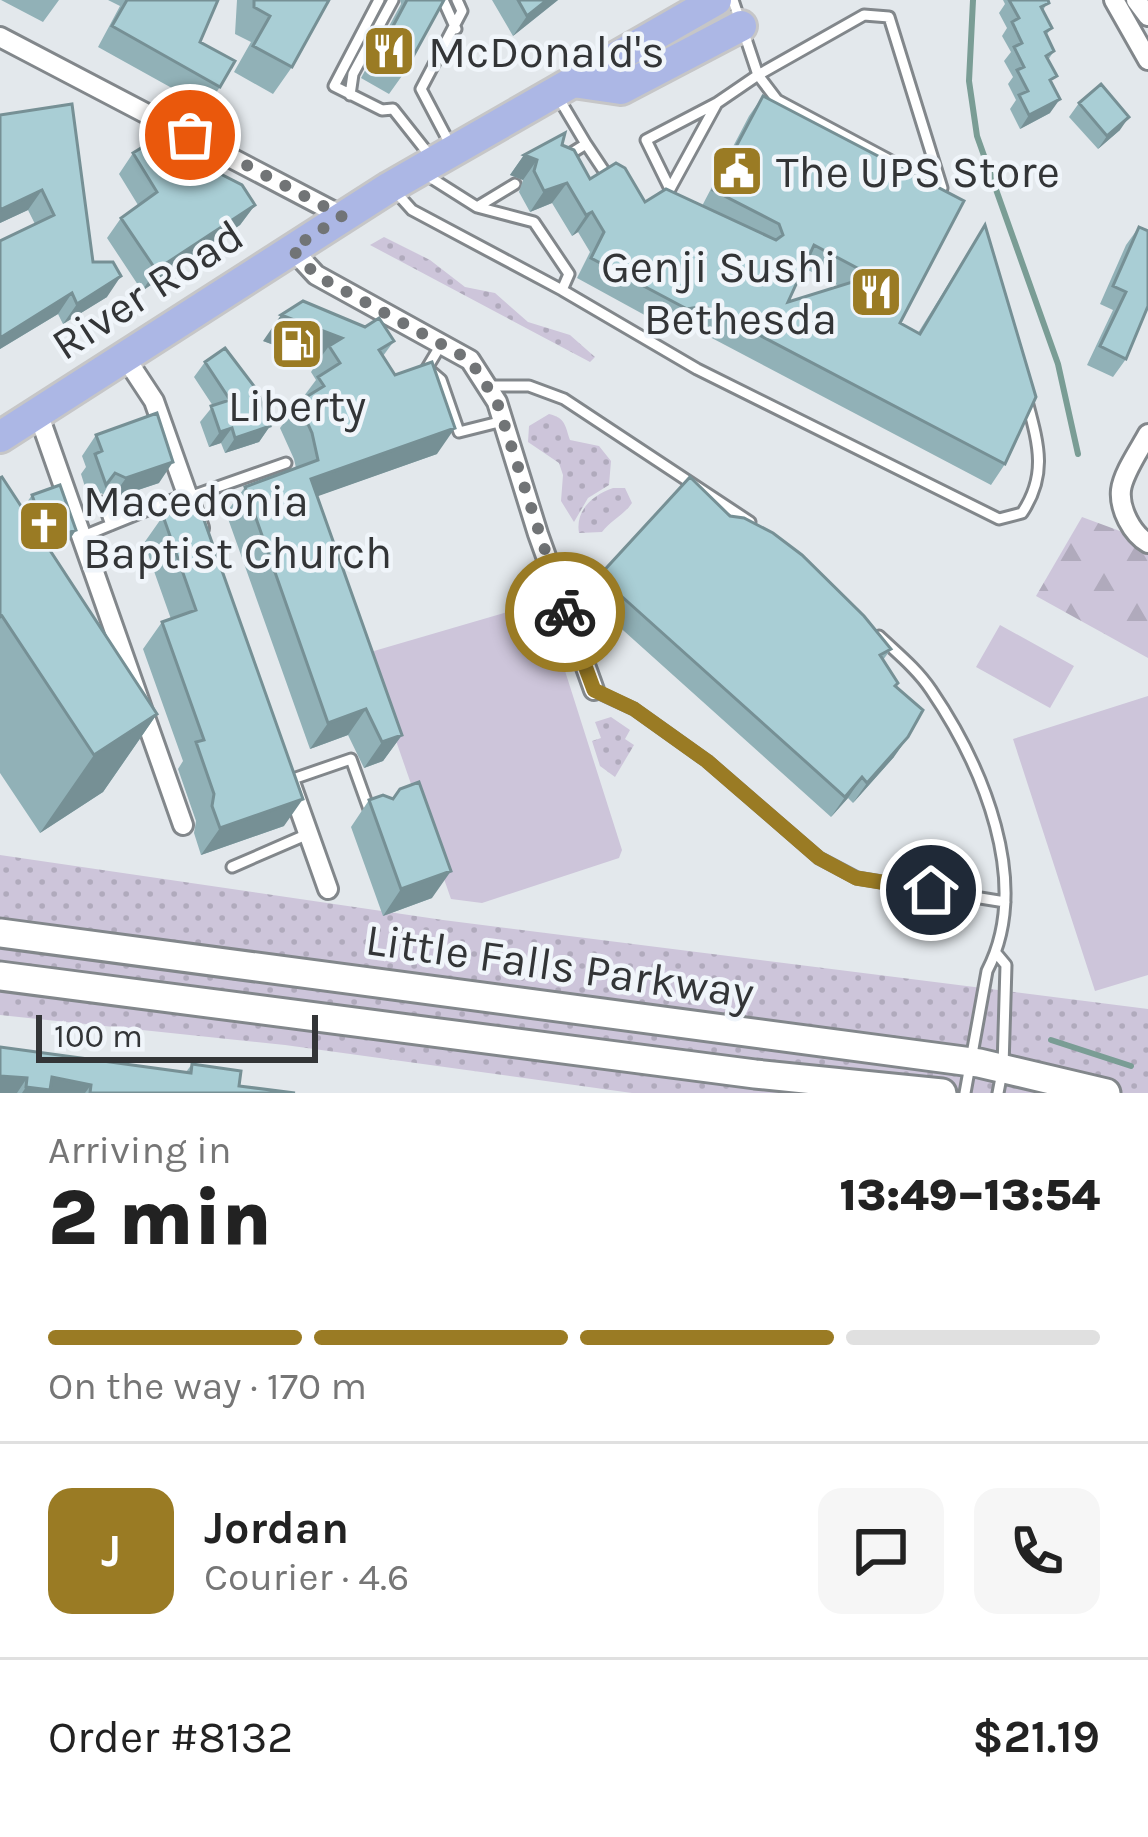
<!DOCTYPE html>
<meta charset="utf-8">
<style>
:root{--surface:#fff;--page:#f6f6f6;--text:#222;--muted:#767676;--line:#e0e0e0;--accent:#9a7b24}
body{margin:0;font-family:Karla,sans-serif;background:var(--page);color:var(--text);height:100vh;display:flex;flex-direction:column;font-size:45px;white-space:nowrap}
*{box-sizing:border-box;margin:0}
p{font-size:39px;color:var(--muted)}
.icon{flex:none;width:66px;height:66px;fill:none;stroke:currentColor;stroke-width:2;stroke-linecap:round;stroke-linejoin:round}
.map{position:relative;height:1093px;overflow:hidden}
.details{display:flex;flex-direction:column;background:var(--surface);flex:1}
.details>*{flex:none}
.scale{position:absolute;left:36px;bottom:30px;width:282px;box-sizing:border-box;padding-left:12px;border:6px solid #333537;border-top:0;font-size:33px;line-height:42px;white-space:nowrap;color:#333537;-webkit-text-stroke:9px #f0f5fa;paint-order:stroke}
.pin{position:absolute;display:grid;place-items:center;width:102px;height:102px;color:#fff;margin:-51px;border:6px solid #fff;border-radius:50%;box-shadow:0 3px 12px #0007}
.courier{position:absolute;display:grid;place-items:center;width:120px;height:120px;margin:-60px;border:9px solid #9a7b24;border-radius:50%;background:#fff;color:#222;box-shadow:0 3px 15px #0007}
.headline em{font-style:normal;font-weight:800}
.headline div{display:flex;flex-direction:column-reverse}
.headline{display:flex;align-items:center;justify-content:space-between;height:204px;padding:0 48px}
h1{font-size:78px;font-weight:800;line-height:90px}
.bar{display:grid;grid-template-columns:repeat(4,1fr);gap:18px 12px;align-content:center;height:144px;padding:0 48px}
.bar i{height:15px;border-radius:9px;background:var(--line)}
.bar .active{background:var(--accent)}
.bar p{grid-column:span 4}
.line{display:flex;align-items:center;gap:30px;padding:0 48px;border-top:3px solid var(--line)}
.line div{flex:1}
.round{display:grid;place-items:center;flex:none;width:126px;height:126px;border-radius:24px;background:var(--page)}
.map>svg:first-child{display:block}
.grass{fill:url(#grass-dots)}
.forest{fill:url(#forest-firs)}
.garden{fill:#cdc5da}
.lines{fill:none;stroke-linecap:round;stroke-linejoin:round}
.stream{stroke:#7a9d95;stroke-width:6}
.service-casing{stroke:#82878b;stroke-width:15}
.minor-casing{stroke:#82878b;stroke-width:24}
.secondary-casing{stroke:#82878b;stroke-width:33}
.primary-casing{stroke:#c6c6c7;stroke-width:36}
.service{stroke:#fff;stroke-width:9}
.minor{stroke:#fff;stroke-width:18}
.secondary{stroke:#fff;stroke-width:27}
.primary{stroke:#acb7e5;stroke-width:30}
.wall{fill:#91b1b7;fill-rule:evenodd}
.shaded-wall{fill:#769095}
.building{fill:#a9ced5;stroke:#769095;stroke-width:3;fill-rule:evenodd}
.done{stroke:#717476;stroke-width:12;stroke-dasharray:0 21.6}
.route{stroke:#9a7b24;stroke-width:15}
.labels{text-anchor:middle;stroke-width:9;stroke-linejoin:round;paint-order:stroke}
.poi-label{font-size:45px;fill:#333537;stroke:#f0f5fa;text-anchor:start}
.street-label{font-size:45px;fill:#333537;stroke:#f0f5fa}
</style>
<div class="map">
<svg width="1148" height="1093" viewBox="0 0 1148 1093">
<defs>
<pattern id="grass-dots" width="8" height="8" patternUnits="userSpaceOnUse" patternTransform="scale(3)"><rect width="8" height="8" fill="#cdc5da"/><path d="M2 2h.1M6 6h.1" fill="none" stroke="#b0aabc" stroke-width="1.8" stroke-linecap="round"/></pattern>
<pattern id="forest-firs" width="22" height="20" patternUnits="userSpaceOnUse" patternTransform="scale(3)"><rect width="22" height="20" fill="#cdc5da"/><path d="M5 1l3.5 6h-7zM16 11l3.5 6h-7z" fill="#b0aabc"/></pattern>
</defs>
<rect width="100%" height="100%" fill="#e3e8ec"/>
<!-- grass -->
<path class="grass" d="M384,237L430,260L465,287L495,293L528,322L570,335L595,357L590,362L370,245Z
M549,414C566,418 565,426 570,440L599,446L611,461L609,485L588,498L574,522L561,501L563,475L559,463L528,442L529,426Z
M613,488H625L632,503C624,515 611,520 602,532L579,533C575,510 593,495 613,488Z
M611,717L630,730L625,739L634,745L615,777L600,766L592,741L601,738L595,722Z
M0,855L443,920L1148,1009V1093H632L285,1045L0,1015Z"/>
<!-- forest -->
<path class="forest" d="M1082,517L1128,534L1148,550V658L1036,596Z"/>
<!-- garden -->
<path class="garden" d="M535,604L545,608L622,850L619,858L482,903L451,899L369,663L374,651Z
M1000,625L1074,666L1050,708L976,667Z
M1148,696V975L1095,991L1013,739Z"/>
<g class="lines">
<!-- stream -->
<path class="stream" d="M973,0L969,81L977,136L1058,364L1078,454
M1051,1040L1131,1066"/>
<!-- service casing -->
<g class="service-casing">
<path id="service" d="M379,0L334,86L382,110L393,109L431,157
M443,0L456,29
M864,15L889,17L942,188L777,100L758,75Z
M350,95L353,74L393,0
M558,97L586,144L565,157
M717,103L670,189L646,140Z
M717,103L758,75L733,0
M586,144L610,180
M451,146L421,89L462,11L457,0
M428,176L477,207L515,184
M394,190L412,210L562,290L697,369L999,519L1022,513C1047,476 1039,446 1028,405
M477,207L534,222L569,274L562,290
M442,343L427,368L441,380L459,432L503,421
M488,386H529L564,399L750,522
M189,497L286,463
M103,502L111,525
M81,537L187,494
M879,636C897,653 917,669 931,690C982,765 1033,883 987,971L965,1093
M595,691L634,709L707,761L819,858L857,878L1005,902
M290,780L351,759L370,812
M232,867L308,834
M996,953L1006,965L1003,1067L998,1093"/>
</g>
<!-- minor casing -->
<g class="minor-casing">
<path id="minor" d="M1114,0L1148,60
M1136,0L1148,16
M0,37L342,216
M292,249L316,275L470,360L497,402L538,534L594,690
M125,357L154,401L199,528
M38,413L183,825
M1148,434C1140,449 1123,473 1121,490C1119,509 1132,534 1148,543
M291,785L328,889"/>
</g>
<!-- secondary casing -->
<g class="secondary-casing">
<path id="secondary" d="M0,933L979,1063L1106,1093
M0,976L755,1074L942,1093"/>
</g>
<!-- primary casing -->
<g class="primary-casing">
<path id="primary" d="M573,82L621,89L741,26
M0,437L390,187L716,0"/>
</g>
<!-- service -->
<use href="#service" class="service"/>
<!-- minor -->
<use href="#minor" class="minor"/>
<!-- secondary -->
<use href="#secondary" class="secondary"/>
<!-- primary -->
<use href="#primary" class="primary"/>
</g>
<!-- wall -->
<path class="wall" d="M1,0H59L43,22Z
M108,0H218L200,42L220,87L206,107L98,47L120,6Z
M237,0H329L292,67L273,94L234,72L251,42L235,34Z
M400,0H444L404,73L389,94L361,78L401,4Z
M492,0H558L513,36Z
M1003,0H1048L1043,11L1052,28L1046,35L1054,51L1048,60L1052,83L1050,113L1020,129L1010,109L1016,100L1008,84L1013,77L1004,61L1011,52L1002,36L1007,28L999,13L1005,4Z
M763,96L900,323L918,333L985,225L1005,464L991,485L689,326L672,330L577,278L590,252L578,232L572,236L552,203L530,212L519,192L523,180L510,175L524,155L562,145L590,179L645,202L702,206L749,116ZM804,268L839,286L788,302Z
M1079,103L1120,130L1098,149L1069,117Z
M0,115L93,262L107,297L63,324L58,314L0,349V241L35,224L28,210L0,223Z
M133,153L255,205L240,225L142,291L107,238L121,218L138,205L119,174Z
M1139,227L1126,359L1113,377L1087,365L1113,310L1100,304L1126,245Z
M263,341H394L383,356L437,454L317,496L402,735L383,761L364,768L348,735L310,749L226,513L245,487L296,468L294,459L280,428L316,380L311,372L318,361Z
M205,362L270,426L259,442L225,453L221,443L209,447L200,422L213,406L194,377Z
M96,435L159,483L111,499L101,493L91,506L81,474L86,467L82,456Z
M0,478L23,508L32,495L67,544L50,550L157,714L103,792L40,833L0,773Z
M163,516L284,826L201,855L194,833L196,821L178,769L183,761L143,649L162,622L171,619L144,543Z
M730,516L891,649L883,660L895,686L894,757L853,803L848,798L831,817L585,596L599,576Z
M369,800L432,898L383,916L351,827Z
M0,1047L186,1072L192,1064L239,1086L294,1093H0Z"/>
<!-- shaded-wall -->
<path class="shaded-wall" d="M547,0H558L513,36L527,16Z
M1060,99L1050,113L1020,129L1029,115Z
M1129,117L1120,130L1098,149L1107,136Z
M524,155L537,160L523,180L510,175Z
M567,183L552,203L530,212L544,191Z
M42,190L28,210L0,223V210Z
M255,205L240,225L142,291L156,270Z
M592,212L578,232L572,236L586,215Z
M121,276L107,297L63,324L77,304Z
M72,293L58,314L0,349V338Z
M704,306L689,326L672,330L687,309Z
M281,315L342,338L329,346L318,361L263,341Z
M270,426L259,442L225,453L235,438Z
M232,428L221,443L209,447L220,432Z
M455,428L437,454L293,505L311,479Z
M173,462L159,483L111,499L126,478Z
M76,530L67,544L38,554L48,540Z
M366,709L348,735L310,749L328,723Z
M157,714L103,792L40,833L94,755Z
M402,735L383,761L364,768L382,742Z
M908,737L894,757L853,803L867,783Z
M862,777L848,798L831,817L845,797Z
M303,799L284,826L201,855L220,828Z
M451,871L432,898L383,916L401,889Z
M0,1076L27,1078L17,1093H0Z
M52,1077L91,1085L85,1093H22L26,1087Z"/>
<!-- building -->
<path class="building" d="M127,0H218L200,42L235,61L220,87L112,26Z
M254,0H329L292,67L253,46L270,16L254,7Z
M407,0H444L404,73L376,58Z
M518,0H547L527,16Z
M1009,0H1048L1049,3L1041,7L1052,28L1045,32L1054,51L1046,56L1057,76L1050,80L1060,99L1029,115L1019,95L1028,91L1017,70L1024,67L1014,47L1022,43L1012,22L1019,18Z
M1101,84L1129,117L1107,136L1079,103Z
M763,96L964,201L900,323L920,334L985,225L1036,397L1005,464L704,306L687,309L591,258L604,232L592,212L586,215L567,183L544,191L534,171L537,160L524,155L565,133L562,145L574,150L590,179L616,163L625,168L645,202L666,189L776,240L783,235L779,224L713,190ZM814,245L872,276L788,302Z
M72,104L93,262H113L121,276L77,304L72,293L0,338V241L54,215L42,190L0,210V115Z
M154,140L242,185L255,205L156,270L121,218L157,192L133,153Z
M1139,227L1148,231V306L1126,359L1100,346L1126,292L1113,286Z
M303,301L365,327L379,318L394,341L379,350L395,375L432,362L455,428L311,479L402,735L382,742L366,709L328,723L245,487L318,460L312,433L298,402L324,386L318,377L340,363L329,346L342,338L281,315Z
M225,348L257,390L270,426L235,438L232,428L220,432L211,406L230,400L205,362Z
M157,413L173,462L126,478L115,473L106,485L95,454L102,451L96,435Z
M2,477L157,714L94,755L2,616L0,617V478Z
M690,477L730,516L744,518L773,533L802,555L864,616L891,649L880,655L898,683L895,686L923,710L908,737L867,783L862,777L845,797L599,576Z
M60,485L76,530L48,540L32,495Z
M198,503L303,799L220,828L212,806L214,794L196,742L204,740L162,622L196,610L163,516Z
M419,782L451,871L401,889L369,800L383,795L393,799L400,789Z
M0,1047L191,1073L192,1064L241,1071L239,1086L295,1093H90L91,1085L52,1077L50,1090L26,1087L27,1078L0,1076Z"/>
<g class="lines">
<!-- done -->
<path class="done" d="M190,135L342,216L292,249L316,275L470,360L497,402L565,612"/>
<!-- route -->
<path class="route" d="M565,612L594,690L634,709L707,761L819,858L856,878L931,890"/>
</g>
<!-- icons -->
<defs>
<g id="restaurant-square" transform="scale(2.7)"><rect x="-9" y="-9" width="18" height="18" rx="4" fill="#9a7b24" stroke="#f0f5fa"/><path d="M-5-6h1v4h1v-4h1v4h1v-4h1v5L-1.5 .5V6h-2V.5L-5-1ZM5-6V6H3V1.5H1.5Q1.5-4 5-6Z" fill="#fff"/></g>
<g id="civic-square" transform="scale(2.7)"><rect x="-9" y="-9" width="18" height="18" rx="4" fill="#9a7b24" stroke="#f0f5fa"/><path d="M-.6-6.5H3V-4.5H.6V-3L4-1V1h2V6H-6V1h2V-1L-.6-3ZM-1.2 2.5V6h2.4V2.5Z" fill="#fff"/></g>
<g id="fuel-square" transform="scale(2.7)"><rect x="-9" y="-9" width="18" height="18" rx="4" fill="#9a7b24" stroke="#f0f5fa"/><path d="M-5.5-6h7V0h2V4h1.3V-2.5L3-4.5l.8-.8L6-3V5H2.5V1h-1V6h-7ZM-4.2-4.7v3.2H.2V-4.7Z" fill="#fff"/></g>
<g id="church-square" transform="scale(2.7)"><rect x="-9" y="-9" width="18" height="18" rx="4" fill="#9a7b24" stroke="#f0f5fa"/><path d="M-1.2-6h2.4v3.5h3.3v2.4h-3.3V6h-2.4V-.1h-3.3v-2.4h3.3Z" fill="#fff"/></g>
</defs>
<g fill-rule="evenodd">
<use href="#restaurant-square" x="389" y="51"/>
<use href="#civic-square" x="737" y="171"/>
<use href="#restaurant-square" x="876" y="292"/>
<use href="#fuel-square" x="297" y="344"/>
<use href="#church-square" x="44" y="526"/>
</g>
<g class="labels">
<!-- poi labels -->
<g class="poi-label">
<text x="428" y="67">McDonald's</text>
<text x="776" y="187">The UPS Store</text>
<text x="837" y="282" text-anchor="end">Genji Sushi<tspan x="837" dy="52">Bethesda</tspan></text>
<text x="297" y="421" text-anchor="middle">Liberty</text>
<text x="83" y="516">Macedonia<tspan x="83" dy="52">Baptist Church</tspan></text>
</g>
<!-- street labels -->
<g class="street-label">
<text transform="translate(147 289) rotate(-33)" y="16">River Road</text>
<text transform="translate(560 965) rotate(8)" y="16">Little Falls Parkway</text>
</g>
</g>
</svg>
<div class="scale">100 m</div>
<div class="pin" style="left:190px;top:135px;background:#ea580c"><svg class="icon" aria-label="bag" viewBox="0 0 24 24"><path d="M5 8h14l-1 12H6zM9 8a3 3 0 0 1 6 0"/></svg></div>
<div class="pin" style="left:931px;top:890px;background:#1f2937"><svg class="icon" aria-label="home" viewBox="0 0 24 24"><path d="M3 11l9-7 9 7M6 9v11h12V9"/></svg></div>
<div class="courier" style="left:565px;top:612px"><svg class="icon" aria-label="bike" viewBox="0 0 24 24"><circle cx="6" cy="16" r="4"/><circle cx="18" cy="16" r="4"/><path d="M6 16l4-8h5l3 8M10 8l3 8H6M13 5h3"/></svg></div>
</div>
<section class="details">
<div class="headline"><div><h1>2 min</h1><p>Arriving in</p></div><em>13:49–13:54</em></div>
<div class="bar"><i class="active"></i><i class="active"></i><i class="active"></i><i></i><p>On the way · 170 m</p></div>
<div class="line" style="height:216px"><b class="round" style="background:var(--accent);color:#fff">J</b><div><b>Jordan</b><p>Courier · 4.6</p></div><a class="round"><svg class="icon" aria-label="chat" viewBox="0 0 24 24"><path d="M4 5h16v11H9l-5 4z"/></svg></a><a class="round"><svg class="icon" aria-label="phone" viewBox="0 0 24 24"><path d="M5 4h4l2 5-3 2q2 4 5 5l2-3 5 2v4C11 20 4 13 5 4z"/></svg></a></div>
<div class="line" style="height:156px"><div>Order #8132</div><b>$21.19</b></div>
</section>
